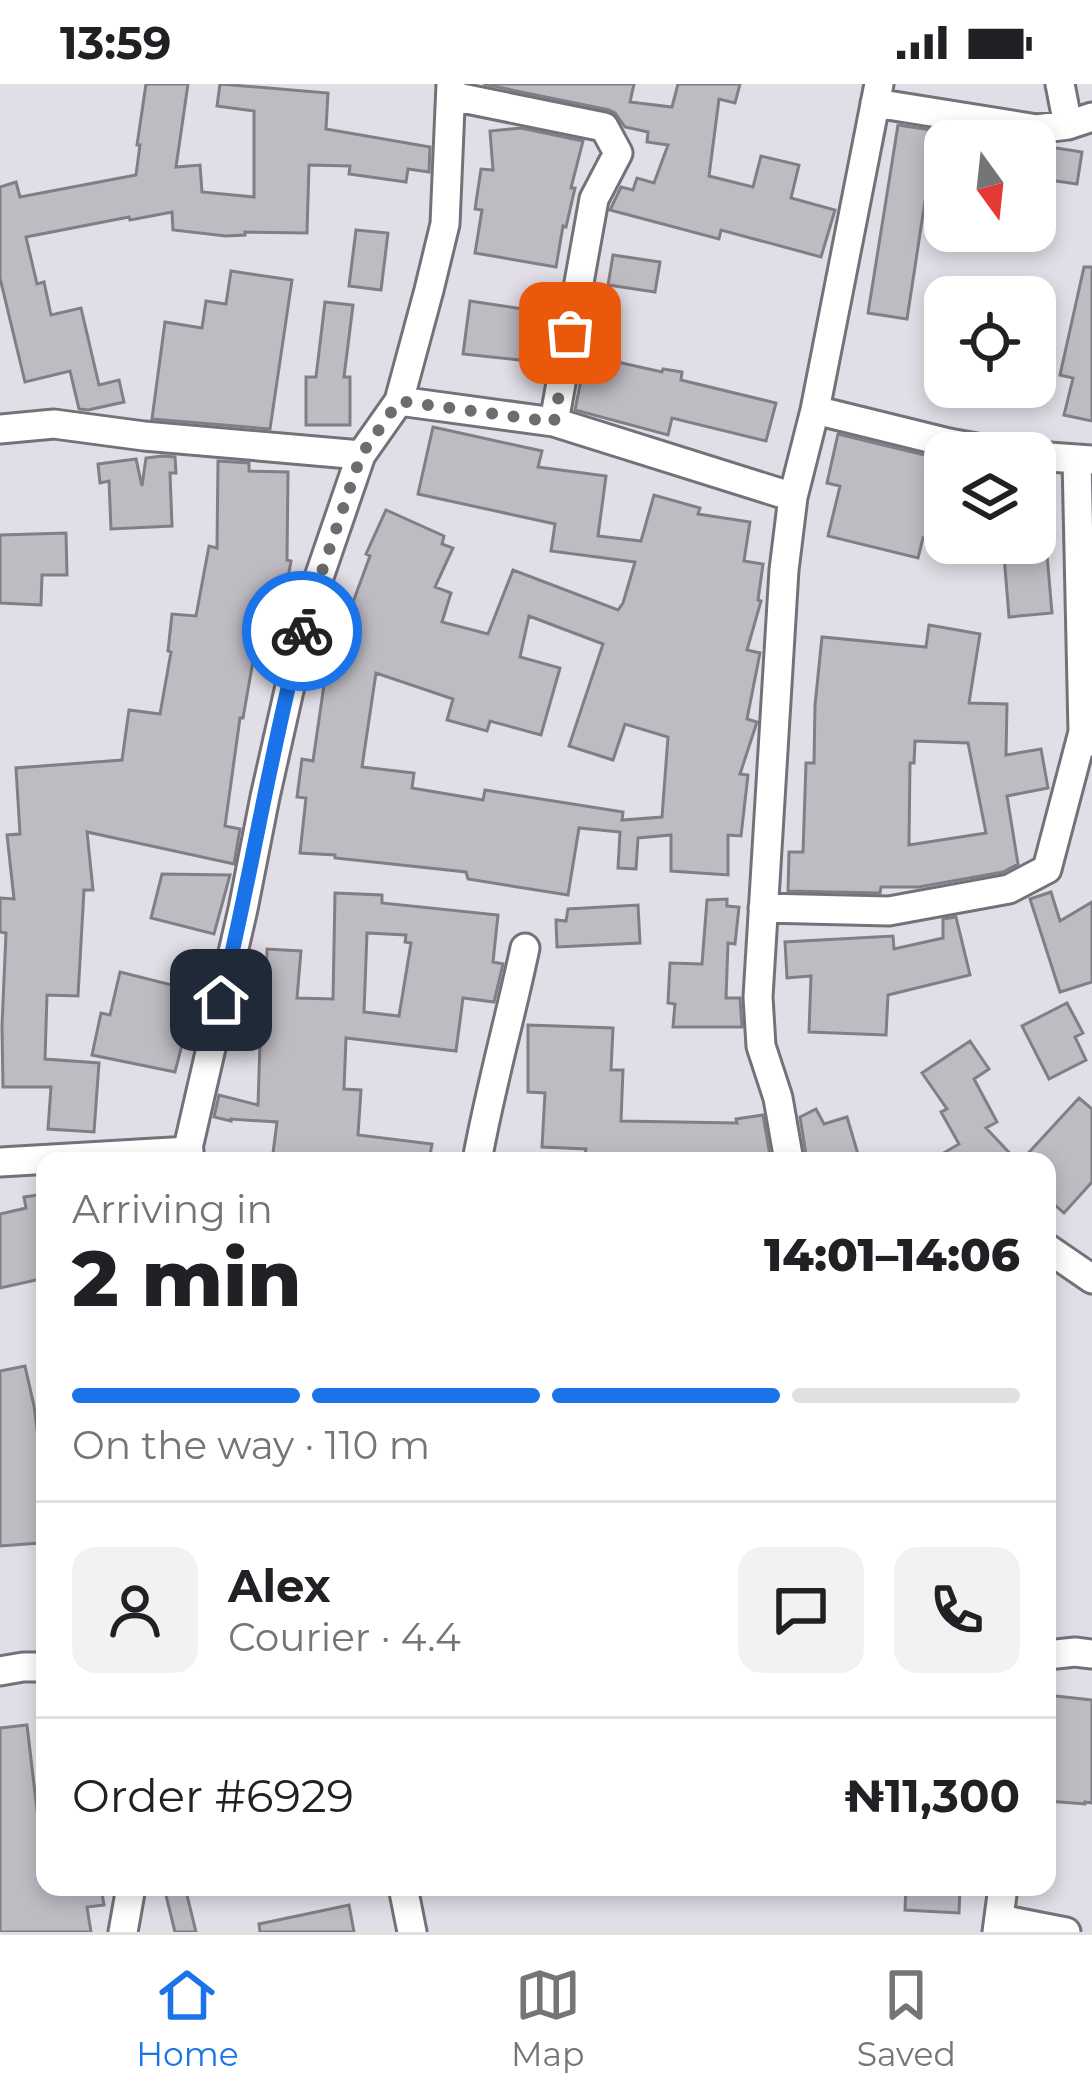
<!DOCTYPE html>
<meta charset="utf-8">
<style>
:root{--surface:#fff;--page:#f2f2f2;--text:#202124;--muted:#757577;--line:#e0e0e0;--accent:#1a73e8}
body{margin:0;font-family:Montserrat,sans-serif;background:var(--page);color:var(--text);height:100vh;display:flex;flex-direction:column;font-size:45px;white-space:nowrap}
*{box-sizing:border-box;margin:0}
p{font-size:39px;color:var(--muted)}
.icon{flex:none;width:66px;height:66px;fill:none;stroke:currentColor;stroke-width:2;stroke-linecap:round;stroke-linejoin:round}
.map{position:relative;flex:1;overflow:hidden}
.side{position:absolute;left:36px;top:1068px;width:1020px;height:744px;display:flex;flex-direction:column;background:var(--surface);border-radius:24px;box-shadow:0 6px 18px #0003}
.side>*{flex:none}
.needle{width:78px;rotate:165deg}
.controls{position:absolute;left:924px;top:36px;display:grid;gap:24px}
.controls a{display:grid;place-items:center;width:132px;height:132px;border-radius:24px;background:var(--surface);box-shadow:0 6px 18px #0003;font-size:60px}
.pin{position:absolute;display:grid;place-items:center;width:102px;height:102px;color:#fff;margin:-51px;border-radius:24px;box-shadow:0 6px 18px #0006}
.courier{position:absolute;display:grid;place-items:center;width:120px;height:120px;margin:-60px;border:9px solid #1a73e8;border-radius:50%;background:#fff;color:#222;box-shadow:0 3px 15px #0007}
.head em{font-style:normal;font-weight:800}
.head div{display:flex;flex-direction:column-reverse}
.head{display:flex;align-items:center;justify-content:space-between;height:204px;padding:0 36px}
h1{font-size:78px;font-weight:800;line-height:90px}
.bar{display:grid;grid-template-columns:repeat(4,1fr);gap:18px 12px;align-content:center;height:144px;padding:0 36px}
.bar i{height:15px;border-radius:9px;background:var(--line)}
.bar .on{background:var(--accent)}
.bar p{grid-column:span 4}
.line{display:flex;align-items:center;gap:30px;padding:0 36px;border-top:3px solid var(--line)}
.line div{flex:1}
.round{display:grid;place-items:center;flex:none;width:126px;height:126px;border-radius:24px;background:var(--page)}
.status{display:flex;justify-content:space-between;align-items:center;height:84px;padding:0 60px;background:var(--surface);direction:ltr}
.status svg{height:33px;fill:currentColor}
.dock{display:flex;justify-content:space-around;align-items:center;height:168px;border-top:3px solid var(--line);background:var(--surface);font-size:33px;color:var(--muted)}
.dock a{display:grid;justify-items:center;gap:6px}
.dock .on{color:var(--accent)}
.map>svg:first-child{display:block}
.building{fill:#bfbbc3;stroke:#817e85;stroke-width:3;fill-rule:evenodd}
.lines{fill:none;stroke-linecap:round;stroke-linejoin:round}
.minor-casing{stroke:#757179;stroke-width:33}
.minor{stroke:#fff;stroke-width:27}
.done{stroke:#6e6c71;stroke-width:12;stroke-dasharray:0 21.6}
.route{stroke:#1a73e8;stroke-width:15}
</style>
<div class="status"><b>13:59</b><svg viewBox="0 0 49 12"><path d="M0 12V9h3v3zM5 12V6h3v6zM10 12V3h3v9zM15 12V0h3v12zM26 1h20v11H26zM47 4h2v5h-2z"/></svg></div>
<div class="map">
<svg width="1092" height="1848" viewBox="0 0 1092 1848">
<rect width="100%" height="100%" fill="#e2dee7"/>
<!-- building -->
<path class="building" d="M146,0H188L176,83L200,81L202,108L254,113V27L217,22L220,0L328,9L326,45L430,63L429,88L408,85L406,98L349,90L350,82L309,81L307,149L245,148V151L226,152L173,146L172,128L130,136L129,133L26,153L37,200L44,198L51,231L81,224L99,301L119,296L124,318L88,326L79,325L70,287L25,298L0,194V103L16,98L20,113L136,91L140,61H137Z
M483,0H634L630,18L672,23L678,0H740L735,19L719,15L709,92L753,103L761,72L799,81L791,114L835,126L821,173L721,146L719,155L610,126L621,103L633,106L637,94L654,99L668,61L647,58L648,48L625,43L615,29L609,26Z
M898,41L945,48V80L931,78L907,235L868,229Z
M521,44L583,57L571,104H575L566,143L563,142L556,183L475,169L482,126L475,125L481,85L493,86L490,47Z
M1043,62L1082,68L1077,100L1035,94V63Z
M356,146L388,149L381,206L349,202Z
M613,171L660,178L655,208L608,201Z
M1084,183H1092V337L1064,331L1073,294L1060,291Z
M231,187L292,196L270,345L152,335L165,238L202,244L206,217L226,220Z
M470,217L537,227L529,277L463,270Z
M325,218L353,221L344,293H350V341H306V293H316Z
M586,271L662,288L663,285L682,288L681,296L776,319L766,357L672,334L668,351L575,326Z
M433,343L542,367L538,383L606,392L598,452L641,457L654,411L700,424L698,430L750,438L744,477L763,480L758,516L761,517L747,566L760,569L747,635L757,638L740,690L748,691L741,752L728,751V791L671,787V751L638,754L636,785L618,784L620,748L579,744L568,811L468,795L466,788L335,774V771L300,769L306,714L297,713L302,675L313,677L325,594L370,472L366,470L386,426L444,452L442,460L453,464L435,503L451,509L442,538L488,550L513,486L618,526L623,519L635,478L551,467L555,440L418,410ZM529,532L603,560L569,662L613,676L625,640L668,653L662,733L622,736L623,728L485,706L483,716L412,704L414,689L362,683L376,589L453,615L447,636L487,647L490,637L541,651L560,584L520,573Z
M838,350L945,376L926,455L923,454L918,474L828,452L840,402L827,399Z
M162,372L175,373L176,389H170L172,442L111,445L109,397L100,399L98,380L136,375L142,402L146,374Z
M218,377L249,379V387L288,388L287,476L291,477L283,521L273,520L267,578L253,577L243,634H240L225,742L240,745L234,780L87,748L93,806H84L78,912L47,911L45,975L99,979L94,1048L48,1045L51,1003H3L2,942L6,849L0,848V814L14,815L7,751L20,750L16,684L122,676L129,626L160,630L171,568L168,567L172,530L196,532L209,462L217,464Z
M66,449L67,491H42L41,521L0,519V451Z
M1003,459H1046L1052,529L1009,533Z
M929,541L980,550L969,619L1007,620L1006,671L1041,665L1048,704L1007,712L1018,780L1003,788L919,803H881L880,809L788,807L789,768H803L806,679H814L815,621L822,553L926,563ZM915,657L968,659L986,749L909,761L910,679H914Z
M162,790L230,791L214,850L151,834Z
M1051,808L1060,837L1092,818V898L1060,908L1030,815Z
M335,809L382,811V819L498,831L493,878L503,880L494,918L463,914L456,967L346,954L344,1005L361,1006L358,1051L432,1060L429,1077H272L277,1038L231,1035V1037L214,1033L219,1011L258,1021L260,958H264L267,865L301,867L297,914L333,915ZM367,849L406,851L405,858L411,859L399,932L364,928Z
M727,815V822L739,823L735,860L728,859L726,914H740L742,943H673L675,920L668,919L670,879L702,880L707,816Z
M638,821L640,859L557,863L556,836L566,837L568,825Z
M956,833L970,891L888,911L886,951L809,948L811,892L787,894L785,858L893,852L894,865L943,854V835Z
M120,888L196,907L175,988L92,971L101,929L110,931Z
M1067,919L1083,949L1075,953L1086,976L1049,995L1022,942Z
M528,941L613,944L611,986H623L621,1037L737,1039L736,1035L763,1031L771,1077H694V1074L585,1070L586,1065L542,1063L545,1009L528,1008Z
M970,957L989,985L974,995L997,1038L986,1044L1017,1077H930L959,1060L941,1028L947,1025L922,989Z
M1079,1014L1092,1025V1098L1064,1129L1047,1114V1077H1021Z
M816,1025L824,1040L847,1033L860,1077H807L800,1033Z
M45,1110V1194L0,1204V1130L26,1124L24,1113Z
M25,1282L34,1322L45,1405V1447H38L39,1459L0,1462V1287Z
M1047,1611L1092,1616V1719L1085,1718V1720L1047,1717Z
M27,1641L37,1726L45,1724V1803H101L104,1821L87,1823L91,1848H0V1644Z
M164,1803H185L196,1848H175Z
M906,1803H960L959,1829L905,1826Z
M349,1821L354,1848H260L259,1840Z"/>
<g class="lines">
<!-- minor casing -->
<g class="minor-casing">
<path id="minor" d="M1060,0L1068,41
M452,12L604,43L618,69L594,115L554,338
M875,19L1037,45L1068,41L1092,33
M399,317L554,338L793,413
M815,326L949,359L1004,369
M0,345L54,340L144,352L361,371
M1035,372L1092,376
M1077,376L1083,648L1092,658
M763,824L889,827L1009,805L1047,785L1083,648
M185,1077L243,825L265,713L306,531L361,371L399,317L429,206L445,140L451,0
M477,1077C490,1005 510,935 525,864
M789,1077L778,1014L761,962L758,913L784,486L793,413L815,326L879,0
M0,1078L189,1067
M1047,1164L1092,1195
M1047,1571L1075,1568L1092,1570
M0,1587L23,1583H45
M403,1803L412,1848
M1000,1835L1066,1848
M123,1848L131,1803
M997,1848L1003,1803"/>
</g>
<!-- minor -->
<use href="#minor" class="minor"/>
</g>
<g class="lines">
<!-- done -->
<path class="done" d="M302,547L361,371L399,317L554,338L570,249"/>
<!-- route -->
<path class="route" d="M221,916C251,794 270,668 302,547"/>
</g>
</svg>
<div class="controls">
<a><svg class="needle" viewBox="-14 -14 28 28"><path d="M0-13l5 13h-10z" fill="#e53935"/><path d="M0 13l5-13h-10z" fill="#757577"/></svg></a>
<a><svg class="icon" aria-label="locate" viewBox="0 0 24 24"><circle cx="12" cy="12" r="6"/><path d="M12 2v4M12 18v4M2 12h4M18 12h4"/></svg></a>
<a><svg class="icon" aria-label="layers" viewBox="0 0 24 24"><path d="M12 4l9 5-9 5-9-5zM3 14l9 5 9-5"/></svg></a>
</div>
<div class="pin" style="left:570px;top:249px;background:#ea580c"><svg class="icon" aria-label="bag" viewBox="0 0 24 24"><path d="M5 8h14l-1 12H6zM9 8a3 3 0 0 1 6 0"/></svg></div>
<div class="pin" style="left:221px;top:916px;background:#1f2937"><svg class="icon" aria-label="home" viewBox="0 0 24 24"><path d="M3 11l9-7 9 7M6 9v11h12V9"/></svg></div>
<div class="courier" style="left:302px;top:547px"><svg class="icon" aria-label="bike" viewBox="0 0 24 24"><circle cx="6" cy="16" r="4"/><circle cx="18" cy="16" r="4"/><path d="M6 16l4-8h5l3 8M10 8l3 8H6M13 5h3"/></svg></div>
<section class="side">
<div class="head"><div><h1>2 min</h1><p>Arriving in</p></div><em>14:01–14:06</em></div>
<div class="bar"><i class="on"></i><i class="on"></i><i class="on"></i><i></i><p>On the way · 110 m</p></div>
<div class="line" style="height:216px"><a class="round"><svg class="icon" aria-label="person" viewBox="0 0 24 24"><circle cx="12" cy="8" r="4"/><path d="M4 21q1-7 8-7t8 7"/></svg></a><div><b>Alex</b><p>Courier · 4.4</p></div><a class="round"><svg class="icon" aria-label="chat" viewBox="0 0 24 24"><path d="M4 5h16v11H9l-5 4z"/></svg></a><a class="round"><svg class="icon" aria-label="phone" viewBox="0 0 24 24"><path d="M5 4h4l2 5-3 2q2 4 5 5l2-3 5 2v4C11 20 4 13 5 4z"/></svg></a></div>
<div class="line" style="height:156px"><div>Order #6929</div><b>₦11,300</b></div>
</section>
</div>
<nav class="dock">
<a class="on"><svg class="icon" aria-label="home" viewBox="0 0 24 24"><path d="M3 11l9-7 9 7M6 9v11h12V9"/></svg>Home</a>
<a><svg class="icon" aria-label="map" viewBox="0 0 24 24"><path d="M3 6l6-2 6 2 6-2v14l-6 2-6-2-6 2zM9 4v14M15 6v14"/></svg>Map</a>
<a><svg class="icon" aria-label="saved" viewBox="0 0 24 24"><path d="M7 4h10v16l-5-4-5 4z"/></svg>Saved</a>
</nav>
